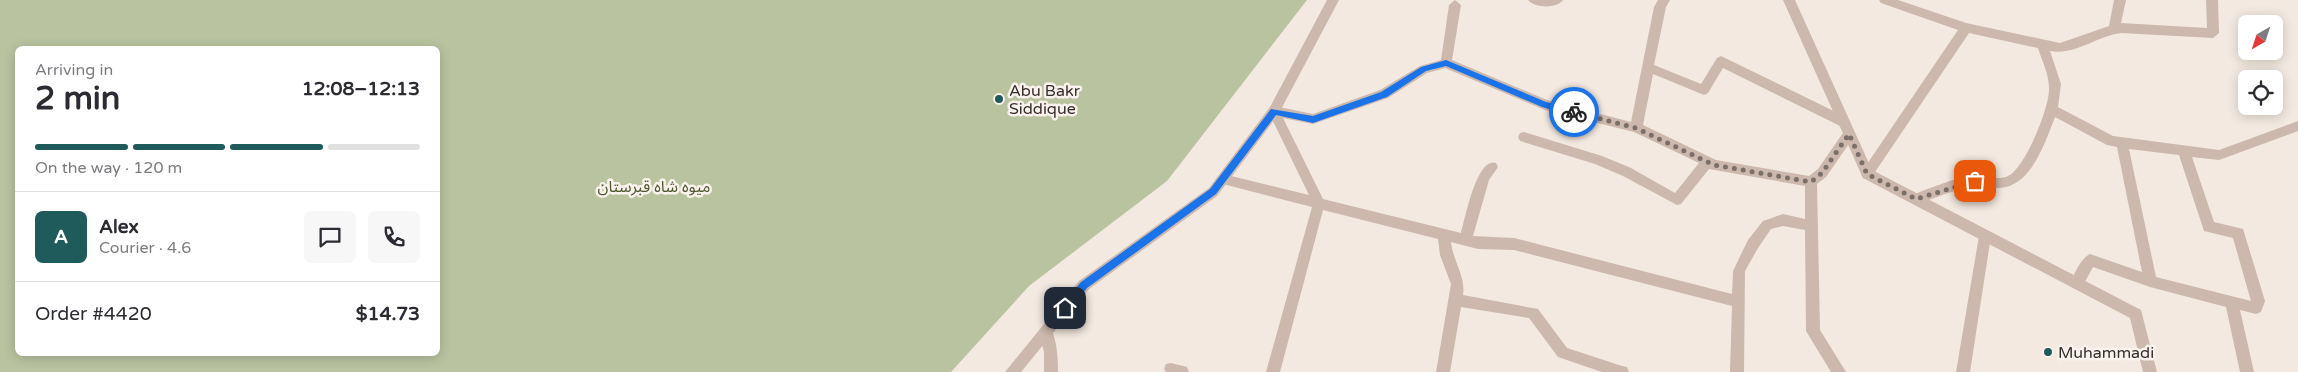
<!DOCTYPE html>
<meta charset="utf-8">
<style>
:root{--surface:#fff;--page:#f7f7f7;--text:#2b2b33;--muted:#7c7c81;--line:#e1e1e2;--accent:#205b5b}
body{margin:0;font-family:"Varela Round","Noto Sans Arabic",sans-serif;background:var(--page);color:var(--text);height:100vh;display:flex;flex-direction:column;font-size:19px;white-space:nowrap}
*{box-sizing:border-box;margin:0}
p{font-size:16px;color:var(--muted)}
.icon{flex:none;width:28px;height:28px;fill:none;stroke:currentColor;stroke-width:2;stroke-linecap:round;stroke-linejoin:round}
.map{position:relative;flex:1;overflow:hidden}
.drawer{position:absolute;left:15px;top:46px;width:425px;height:310px;display:flex;flex-direction:column;background:var(--surface);border-radius:8px;box-shadow:0 2px 12px #0003}
.drawer>*{flex:none}
.needle{width:32px;rotate:219deg}
.controls{position:absolute;left:2238px;top:15px;display:grid;gap:10px}
.controls a{display:grid;place-items:center;width:45px;height:45px;border-radius:8px;background:var(--surface);box-shadow:0 2px 12px #0003;font-size:25px}
.pin{position:absolute;display:grid;place-items:center;width:42px;height:42px;color:#fff;margin:-21px;border-radius:10px;box-shadow:0 2px 8px #0006}
.courier{position:absolute;display:grid;place-items:center;width:50px;height:50px;margin:-25px;border:4px solid #1a73e8;border-radius:50%;background:#fff;color:#222;box-shadow:0 1px 6px #0007}
.headline em{font-style:normal;font-weight:700}
.headline div{display:flex;flex-direction:column-reverse}
.headline{display:flex;align-items:center;justify-content:space-between;height:85px;padding:0 20px}
h1{font-size:32px;font-weight:700;line-height:38px}
.bar{display:grid;grid-template-columns:repeat(4,1fr);gap:8px 5px;align-content:center;height:60px;padding:0 20px}
.bar i{height:6px;border-radius:4px;background:var(--line)}
.bar .on{background:var(--accent)}
.bar p{grid-column:span 4}
.line{display:flex;align-items:center;gap:12px;padding:0 20px;border-top:1px solid var(--line)}
.line div{flex:1}
.round{display:grid;place-items:center;flex:none;width:52px;height:52px;border-radius:8px;background:var(--page)}
.map>svg:first-child{display:block}
.green{fill:#b9c3a0;fill-rule:evenodd}
.lines{fill:none;stroke-linecap:round;stroke-linejoin:round}
.lane{fill:#ccb8ac;fill-rule:evenodd}
.street{fill:#ccb8ac;fill-rule:evenodd}
.route{fill:#1a73e8}
.done{stroke:#7b6f6a;stroke-width:5;stroke-dasharray:0 9}
.poi-dot{fill:#205b5b;stroke:#faf3ed;stroke-width:2}
.labels{text-anchor:middle;stroke-width:5;stroke-linejoin:round;paint-order:stroke}
.poi-label{font-size:16px;fill:#3a2e2b;stroke:#faf3ed;text-anchor:start}
.park-label{font-size:16px;fill:#4c582f;stroke:#faf3ed}
</style>
<div class="map">
<svg width="2298" height="372" viewBox="0 0 2298 372">
<rect width="100%" height="100%" fill="#f3e9e0"/>
<!-- green -->
<path class="green" d="M0,0H1307L1167,181L1029,286L951,372H0ZM18,49H438V354H18Z"/>
<g class="lines">
<!-- lane -->
<path class="lane" d="M1455,0L1461,5L1452,60L1547,100L1631,122L1654,7L1658,0H1670L1666,7L1654,65L1701,84L1717,58L1721,56L1848,118L1850,122L1848,126H1840L1723,68L1708,93L1704,95L1653,74L1643,125L1716,160L1809,176L1818,169L1845,130H1853L1855,134L1853,138L1826,177L1817,184L1820,330L1846,372H1831L1806,331L1805,230L1783,226L1771,229L1758,248L1745,271L1744,372H1730L1732,306L1514,250L1478,249L1451,242C1453,261 1466,277 1463,295L1538,309L1567,348L1622,366L1627,367L1629,372H1602L1558,357L1529,318L1461,307L1450,372H1436L1451,284L1440,255L1438,239L1323,210L1280,372H1266L1312,207L1223,184L1219,183L1217,179L1219,175L1223,174L1309,195L1268,111L1270,107L1274,106L1313,114L1380,90L1420,66L1441,60L1449,5ZM1445,68L1545,110L1634,132L1699,163L1675,193L1631,168L1602,156L1524,132L1520,133L1518,137L1520,141L1595,164L1623,176L1677,205L1681,204L1709,169L1805,186V219L1783,214L1763,221L1748,240L1733,271L1732,294L1514,238L1473,236L1489,180L1498,167L1496,163C1477,156 1465,219 1461,233L1323,199L1283,118L1313,124L1388,98L1427,73Z
M1528,0H1563C1557,9 1534,8 1528,0Z
M1879,0H1898L1966,23L2060,43L2109,26L2114,0H2126L2121,23L2207,28L2206,0H2218L2219,33L2213,38L2121,33C2097,36 2074,56 2050,51L2061,84L2058,107L2113,136L2219,150L2298,121V131L2219,160L2192,157L2214,222L2243,229L2265,301L2261,312L2256,314L2240,310L2254,372H2240L2226,307L2150,287L2093,267L2082,287L2077,289L2072,287L2070,283C2074,274 2081,258 2090,254L2142,272L2117,147L2107,145L2055,117C2046,140 2033,181 2006,187C1994,190 1983,185 1971,187C1952,190 1934,199 1916,204L1912,203L1910,199L1912,195C1931,188 1953,178 1973,176C1984,175 1998,181 2008,176C2025,168 2050,107 2049,88C2049,74 2042,61 2038,48L1969,33L1871,178L1867,179L1863,178L1861,174L1863,170L1958,30L1881,3ZM2129,149L2179,155L2204,231L2233,238L2251,301L2156,277Z
M1985,230L1990,232L1991,236L1970,372H1956L1979,236L1980,232Z
M1046,326L1051,328C1057,342 1058,357 1058,372H1044V352L1039,332L1041,328Z
M1171,363L1187,367L1189,372H1166L1164,369L1166,364Z"/>
<!-- street -->
<path class="street" d="M1327,0H1339L1278,115L1217,196L1089,289L1021,372H1005L1079,281L1209,188L1270,107Z
M1783,0H1795L1872,170L2141,310L2157,372H2143L2130,318L1863,178Z"/>
</g>
<!-- route -->
<path class="route" d="M1446,60L1546,102L1574,109L1578,112L1574,116L1542,107L1446,66L1426,71L1387,97L1313,123L1276,115L1216,194L1087,288L1068,311H1062V305L1081,282L1210,189L1271,109L1313,116L1381,92L1421,67Z"/>
<g class="lines">
<!-- done -->
<path class="done" d="M1574,112L1636,128L1714,165L1811,182L1822,173L1849,134L1867,174L1916,199L1975,181"/>
</g>
<!-- markers -->
<g class="poi-dot">
<circle cx="999" cy="99" r="5"/>
<circle cx="2048" cy="352" r="5"/>
</g>
<g class="labels">
<!-- poi labels -->
<g class="poi-label">
<text x="1009" y="96">Abu Bakr<tspan x="1009" dy="18">Siddique</tspan></text>
<text x="2058" y="358">Muhammadi</text>
</g>
<!-- park labels -->
<g class="park-label">
<text x="654" y="192">میوہ شاہ قبرستان</text>
</g>
</g>
</svg>
<div class="controls">
<a><svg class="needle" viewBox="-14 -14 28 28"><path d="M0-13l5 13h-10z" fill="#e53935"/><path d="M0 13l5-13h-10z" fill="#7c7c81"/></svg></a>
<a><svg class="icon" aria-label="locate" viewBox="0 0 24 24"><circle cx="12" cy="12" r="6"/><path d="M12 2v4M12 18v4M2 12h4M18 12h4"/></svg></a>
</div>
<div class="pin" style="left:1975px;top:181px;background:#ea580c"><svg class="icon" aria-label="bag" viewBox="0 0 24 24"><path d="M5 8h14l-1 12H6zM9 8a3 3 0 0 1 6 0"/></svg></div>
<div class="pin" style="left:1065px;top:308px;background:#1f2937"><svg class="icon" aria-label="home" viewBox="0 0 24 24"><path d="M3 11l9-7 9 7M6 9v11h12V9"/></svg></div>
<div class="courier" style="left:1574px;top:112px"><svg class="icon" aria-label="bike" viewBox="0 0 24 24"><circle cx="6" cy="16" r="4"/><circle cx="18" cy="16" r="4"/><path d="M6 16l4-8h5l3 8M10 8l3 8H6M13 5h3"/></svg></div>
<section class="drawer">
<div class="headline"><div><h1>2 min</h1><p>Arriving in</p></div><em>12:08–12:13</em></div>
<div class="bar"><i class="on"></i><i class="on"></i><i class="on"></i><i></i><p>On the way · 120 m</p></div>
<div class="line" style="height:90px"><b class="round" style="background:var(--accent);color:#fff">A</b><div><b>Alex</b><p>Courier · 4.6</p></div><a class="round"><svg class="icon" aria-label="chat" viewBox="0 0 24 24"><path d="M4 5h16v11H9l-5 4z"/></svg></a><a class="round"><svg class="icon" aria-label="phone" viewBox="0 0 24 24"><path d="M5 4h4l2 5-3 2q2 4 5 5l2-3 5 2v4C11 20 4 13 5 4z"/></svg></a></div>
<div class="line" style="height:65px"><div>Order #4420</div><b>$14.73</b></div>
</section>
</div>
